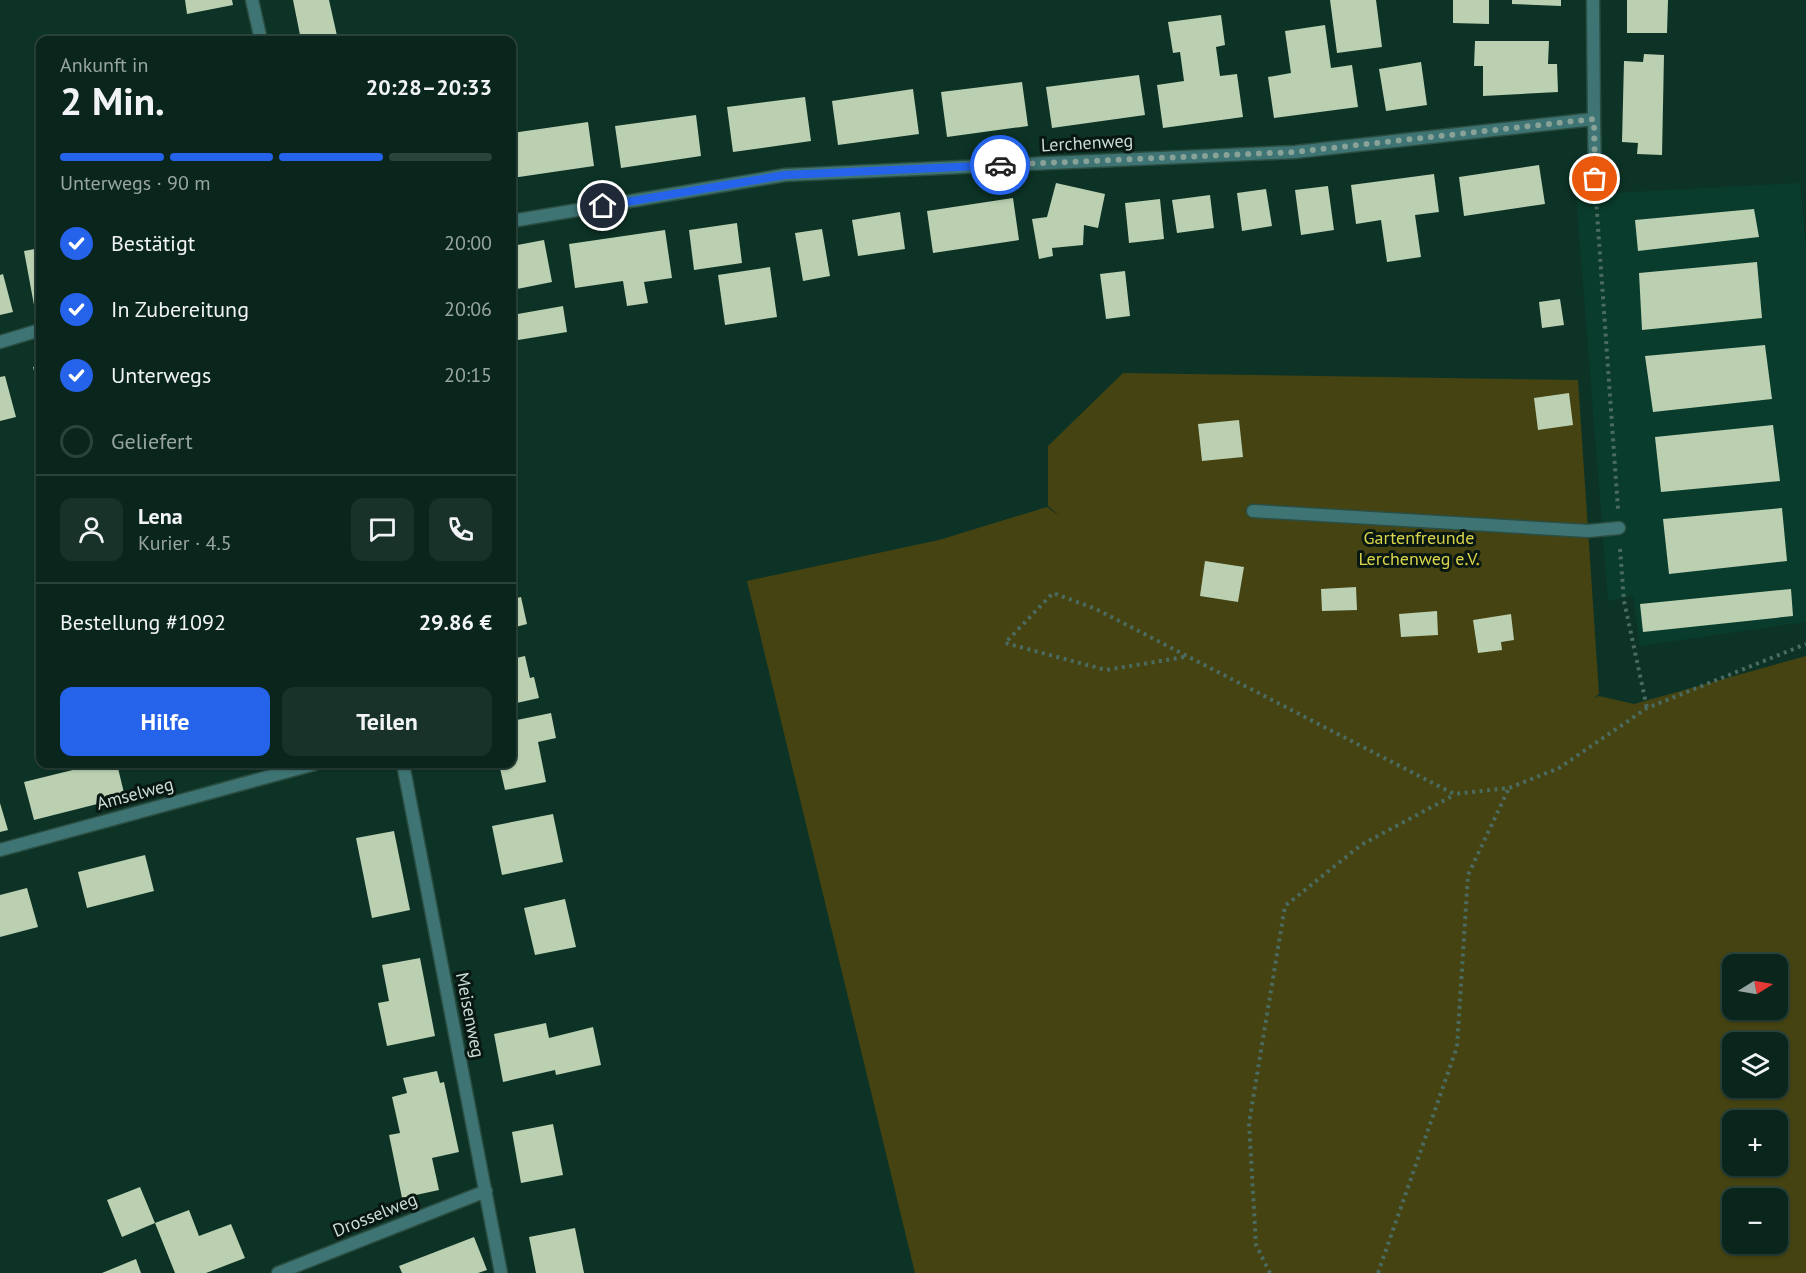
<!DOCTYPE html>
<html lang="de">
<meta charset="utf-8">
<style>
:root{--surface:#0a261c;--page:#183229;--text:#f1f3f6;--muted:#99a5a3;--line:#2a433b;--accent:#2563eb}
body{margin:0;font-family:"PT Sans",sans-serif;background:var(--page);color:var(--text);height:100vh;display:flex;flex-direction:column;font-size:22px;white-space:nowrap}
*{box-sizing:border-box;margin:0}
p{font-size:20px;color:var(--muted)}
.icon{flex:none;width:33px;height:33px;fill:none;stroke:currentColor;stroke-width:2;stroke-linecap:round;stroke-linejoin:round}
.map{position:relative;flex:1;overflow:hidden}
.sheet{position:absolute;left:36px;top:36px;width:480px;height:732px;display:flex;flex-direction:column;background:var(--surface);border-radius:12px;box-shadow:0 2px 4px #0004,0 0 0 2px var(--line)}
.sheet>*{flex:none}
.needle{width:39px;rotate:79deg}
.controls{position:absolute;left:1722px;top:954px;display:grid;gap:12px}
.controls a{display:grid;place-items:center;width:66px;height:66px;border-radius:12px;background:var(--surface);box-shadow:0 2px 4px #0004,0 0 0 2px var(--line);font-size:30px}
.pin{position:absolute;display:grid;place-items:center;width:51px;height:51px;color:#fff;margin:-26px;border:3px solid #fff;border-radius:50%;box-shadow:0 2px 6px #0007}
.courier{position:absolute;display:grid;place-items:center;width:60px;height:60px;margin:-30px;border:4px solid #2563eb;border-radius:50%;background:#fff;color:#222;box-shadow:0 2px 8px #0007}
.summary em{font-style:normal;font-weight:700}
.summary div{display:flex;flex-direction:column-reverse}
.summary{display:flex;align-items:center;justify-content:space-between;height:102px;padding:0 24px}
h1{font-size:39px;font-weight:700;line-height:45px}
.bar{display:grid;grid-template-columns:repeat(4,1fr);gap:9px 6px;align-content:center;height:72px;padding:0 24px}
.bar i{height:8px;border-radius:4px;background:var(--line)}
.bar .current{background:var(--accent)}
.bar p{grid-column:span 4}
.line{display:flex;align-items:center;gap:15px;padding:0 24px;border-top:2px solid var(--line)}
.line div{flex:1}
.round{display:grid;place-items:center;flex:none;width:63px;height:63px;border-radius:12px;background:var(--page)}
ol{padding:0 24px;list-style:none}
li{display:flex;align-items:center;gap:18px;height:66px}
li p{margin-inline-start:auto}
li .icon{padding:6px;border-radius:50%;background:var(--accent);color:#fff;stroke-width:4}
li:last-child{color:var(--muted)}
li i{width:33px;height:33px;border:3px solid var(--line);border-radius:50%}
.cta{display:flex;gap:12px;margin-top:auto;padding:12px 24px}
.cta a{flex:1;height:69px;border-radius:12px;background:var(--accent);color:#fff;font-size:24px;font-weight:700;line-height:69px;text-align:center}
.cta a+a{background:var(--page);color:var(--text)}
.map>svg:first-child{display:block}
.built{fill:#093c2c}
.green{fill:#454311;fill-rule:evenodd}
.building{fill:#bad0b1}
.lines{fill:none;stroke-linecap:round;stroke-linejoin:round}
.service-casing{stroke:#2b4e42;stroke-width:15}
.minor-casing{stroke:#2b4e42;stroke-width:15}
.path{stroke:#4b6b60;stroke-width:4;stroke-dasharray:3 4.5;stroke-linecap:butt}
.service{stroke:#3f7474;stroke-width:12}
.minor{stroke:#3f7474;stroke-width:12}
.done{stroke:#88a298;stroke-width:6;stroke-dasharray:0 10.8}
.route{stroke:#2563eb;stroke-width:8}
.labels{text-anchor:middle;stroke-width:6;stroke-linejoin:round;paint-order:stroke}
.street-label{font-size:18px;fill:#caded5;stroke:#081711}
.park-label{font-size:18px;fill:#dad54a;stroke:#081711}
</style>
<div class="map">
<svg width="1806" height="1273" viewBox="0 0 1806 1273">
<rect width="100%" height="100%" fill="#0d3326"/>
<!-- built -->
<path class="built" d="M1800,183L1806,249V622L1640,646L1633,596L1608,601L1576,195Z"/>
<!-- green -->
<path class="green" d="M1123,373L1578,380L1599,694L1594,698L1599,696L1634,704L1806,656V1273H915L747,581L939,540L1047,507L1061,517L1048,506V446ZM1732,964H1778V1010H1732ZM1732,1042H1778V1088H1732ZM1732,1120H1778V1166H1732ZM1732,1198H1778V1244H1732Z"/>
<!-- building -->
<path class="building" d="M185,0H232L233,5L187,14Z
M293,0H329L338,40H301Z
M1330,0H1376L1382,47L1337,53Z
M1453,0H1489V24L1453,23Z
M1512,0H1561V6L1512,4Z
M1627,0H1668L1667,33H1627Z
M1221,15L1225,45L1216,47L1220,76L1237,74L1243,117L1163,128L1157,85L1184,81L1180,52L1173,53L1168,22Z
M1325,25L1331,68L1352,65L1358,107L1274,118L1268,77L1291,73L1285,31Z
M1475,41H1549L1548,64H1557L1558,92L1483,96V66H1474Z
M1644,54L1664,55L1662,155L1637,154L1638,143L1622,142L1624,61L1643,62Z
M1421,62L1427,105L1386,111L1379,69Z
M1139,75L1145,115L1052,128L1046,87Z
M1022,82L1028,126L947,137L941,92Z
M913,89L919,134L838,145L832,101Z
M805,97L811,141L733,152L727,107Z
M696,115L701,156L621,168L615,126Z
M588,122L594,166L512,178V133Z
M1539,165L1545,204L1464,216L1459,177Z
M1434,174L1439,212L1415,215L1421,257L1387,262L1381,220L1356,224L1351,185Z
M1056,183L1105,194L1098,228L1084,225L1083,245L1052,248L1053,256L1039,259L1032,219L1047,217Z
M1328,186L1334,230L1301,235L1295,190Z
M1266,189L1272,226L1242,231L1237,193Z
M1210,195L1214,228L1177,233L1172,200Z
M1013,198L1019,240L933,253L927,211Z
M1160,199L1164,239L1129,243L1125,203Z
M1754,209L1759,237L1638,251L1635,220Z
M900,212L905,249L858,256L852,220Z
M737,223L742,263L694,270L689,230Z
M822,229L830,276L803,281L795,233Z
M665,230L672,278L644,282L648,303L627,306L623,281L575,288L569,244Z
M544,240L552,282L512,290V246Z
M40,248V304L34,305L24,251Z
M1757,262L1762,318L1642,330L1639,273Z
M770,267L777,317L725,325L718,275Z
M1125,271L1130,316L1106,319L1100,274Z
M3,274L13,312L0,315V275Z
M1560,299L1564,325L1542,328L1539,302Z
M563,306L567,332L512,341V315Z
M1765,345L1772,399L1653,412L1645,356Z
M40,365V392L33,367Z
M5,376L16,417L0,421V377Z
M1569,393L1573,425L1538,430L1534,398Z
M1239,420L1243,457L1202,461L1198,424Z
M1773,425L1780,481L1661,492L1655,437Z
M1782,508L1787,561L1669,574L1663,519Z
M1205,561L1244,567L1238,602L1200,596Z
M1356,587L1357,610L1322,611L1321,589Z
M1791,589L1793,616L1643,632L1640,604Z
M521,597L527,624L512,628V599Z
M1437,611L1438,635L1401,637L1399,614Z
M1511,614L1514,640L1501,642L1502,650L1478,653L1473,620Z
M525,656L530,678L534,677L539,698L512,704V659Z
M551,713L556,738L538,742L546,782L505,790L499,764H512V721Z
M97,764H117L125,797L34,820L24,782Z
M0,803L8,830L0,832Z
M553,814L563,862L502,875L492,826Z
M394,831L410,910L372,918L356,838Z
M145,855L154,891L87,908L78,872Z
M27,888L38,927L0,937V895Z
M565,899L576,947L535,955L524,908Z
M420,958L435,1036L387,1046L378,1003L389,1001L382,965Z
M546,1023L549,1038L593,1027L601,1065L556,1075L555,1070L503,1082L494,1034Z
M437,1071L440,1083L444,1082L459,1152L432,1158L439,1190L402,1198L389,1135L400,1133L392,1097L407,1093L403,1078Z
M553,1124L563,1175L521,1183L512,1132Z
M140,1187L155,1223L122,1237L107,1200Z
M189,1210L199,1236L231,1224L245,1258L206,1273H175L155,1223Z
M575,1228L584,1273H536L529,1237Z
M474,1237L487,1270L478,1273H402L399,1266Z
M136,1259L141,1273H102Z"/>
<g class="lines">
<!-- service casing -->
<g class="service-casing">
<path id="service" d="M1253,511L1588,531L1619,528"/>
</g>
<!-- minor casing -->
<g class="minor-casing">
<path id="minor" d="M252,0L261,40
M1593,0L1594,119
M512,221L785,175L1295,152L1594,119L1595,179
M0,342L40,330
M403,764L501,1273
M0,850L315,764
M278,1273L486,1191"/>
</g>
<!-- path -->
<path class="path" d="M1596,199L1618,509
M1620,549L1624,601L1647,708
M1184,657L1106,670L1005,643L1053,593L1096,609L1454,794L1509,788L1559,768L1647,708L1806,644
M1270,1273L1256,1245L1249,1123L1285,906L1361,845L1454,795
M1378,1273L1457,1047L1468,875L1509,788"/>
<!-- service -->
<use href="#service" class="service"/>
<!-- minor -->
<use href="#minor" class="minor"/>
</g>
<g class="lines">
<!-- done -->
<path class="done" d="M1000,165L1295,152L1594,119L1595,179"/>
<!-- route -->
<path class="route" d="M603,206L785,175L1000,165"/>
</g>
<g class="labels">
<!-- street labels -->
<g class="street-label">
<text transform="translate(1087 143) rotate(-3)" y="6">Lerchenweg</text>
<text transform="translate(135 794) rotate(-15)" y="6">Amselweg</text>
<text transform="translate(470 1015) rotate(79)" y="6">Meisenweg</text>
<text transform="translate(375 1215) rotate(-22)" y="6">Drosselweg</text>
</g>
<!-- park labels -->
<g class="park-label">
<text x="1419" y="544">Gartenfreunde<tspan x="1419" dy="21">Lerchenweg e.V.</tspan></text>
</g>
</g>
</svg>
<div class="controls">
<a><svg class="needle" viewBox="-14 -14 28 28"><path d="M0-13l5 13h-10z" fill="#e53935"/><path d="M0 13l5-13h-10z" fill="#99a5a3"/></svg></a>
<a><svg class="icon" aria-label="layers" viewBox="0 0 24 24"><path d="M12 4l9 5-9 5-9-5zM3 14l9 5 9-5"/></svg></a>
<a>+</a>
<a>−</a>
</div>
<div class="pin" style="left:1595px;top:179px;background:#ea580c"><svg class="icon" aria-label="bag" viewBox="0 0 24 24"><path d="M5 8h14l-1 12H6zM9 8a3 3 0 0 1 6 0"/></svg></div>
<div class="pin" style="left:603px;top:206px;background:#1f2937"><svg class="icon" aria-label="home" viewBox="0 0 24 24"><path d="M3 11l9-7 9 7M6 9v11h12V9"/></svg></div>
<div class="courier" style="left:1000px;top:165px"><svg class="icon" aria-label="car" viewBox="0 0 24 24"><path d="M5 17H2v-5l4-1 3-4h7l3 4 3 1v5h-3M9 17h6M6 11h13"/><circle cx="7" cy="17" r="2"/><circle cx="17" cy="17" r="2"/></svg></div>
<section class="sheet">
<div class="summary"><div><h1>2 Min.</h1><p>Ankunft in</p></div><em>20:28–20:33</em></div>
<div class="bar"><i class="current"></i><i class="current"></i><i class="current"></i><i></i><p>Unterwegs · 90 m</p></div>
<ol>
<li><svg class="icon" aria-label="check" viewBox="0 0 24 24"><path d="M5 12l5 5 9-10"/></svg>Bestätigt<p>20:00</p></li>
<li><svg class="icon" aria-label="check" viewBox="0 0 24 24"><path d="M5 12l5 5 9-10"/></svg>In Zubereitung<p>20:06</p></li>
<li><svg class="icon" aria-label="check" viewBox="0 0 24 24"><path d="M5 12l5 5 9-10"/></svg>Unterwegs<p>20:15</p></li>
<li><i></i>Geliefert</li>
</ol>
<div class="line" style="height:108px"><a class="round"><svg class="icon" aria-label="person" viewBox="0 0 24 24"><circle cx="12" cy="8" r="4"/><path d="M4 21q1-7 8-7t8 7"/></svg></a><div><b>Lena</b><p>Kurier · 4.5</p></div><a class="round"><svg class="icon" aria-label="chat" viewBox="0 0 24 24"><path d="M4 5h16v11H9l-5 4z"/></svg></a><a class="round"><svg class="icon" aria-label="phone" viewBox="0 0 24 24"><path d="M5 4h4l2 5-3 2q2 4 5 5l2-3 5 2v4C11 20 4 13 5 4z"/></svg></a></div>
<div class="line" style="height:78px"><div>Bestellung #1092</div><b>29.86 €</b></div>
<div class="cta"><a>Hilfe</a><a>Teilen</a></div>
</section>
</div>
